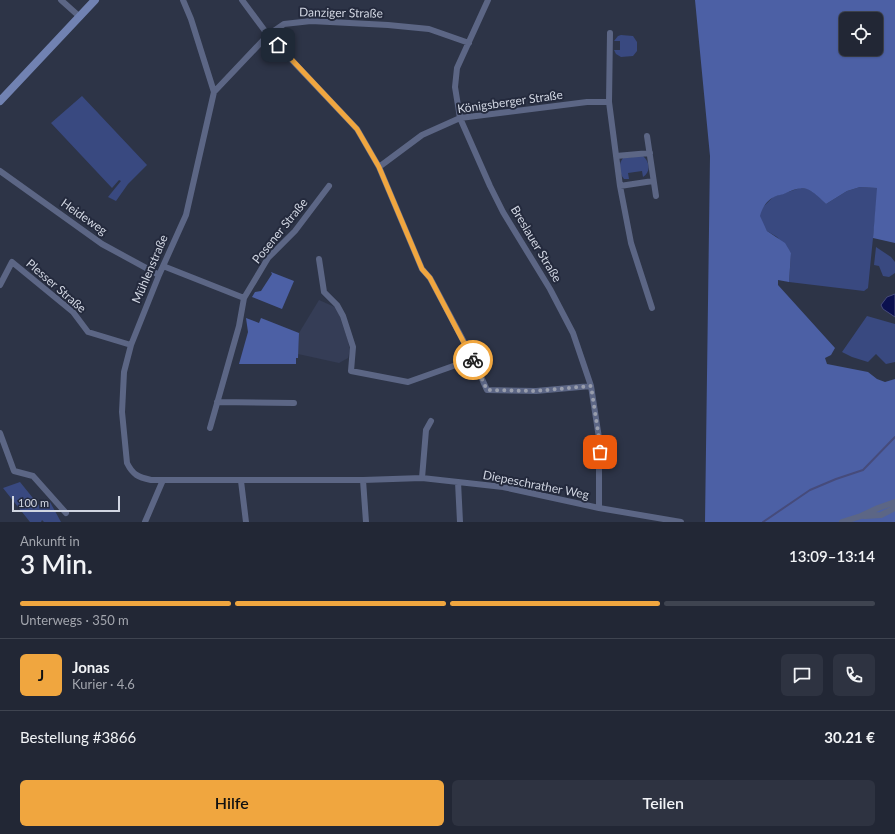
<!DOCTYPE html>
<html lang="de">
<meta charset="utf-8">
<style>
:root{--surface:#222735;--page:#2e3341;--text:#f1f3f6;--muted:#a2a5ad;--line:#3f4450;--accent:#f0a63f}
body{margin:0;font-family:Lato,sans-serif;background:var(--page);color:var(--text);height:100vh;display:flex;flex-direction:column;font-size:15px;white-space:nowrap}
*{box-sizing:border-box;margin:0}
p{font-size:13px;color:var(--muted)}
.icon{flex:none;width:22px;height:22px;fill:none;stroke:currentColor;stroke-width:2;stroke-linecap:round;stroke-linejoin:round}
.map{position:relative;height:522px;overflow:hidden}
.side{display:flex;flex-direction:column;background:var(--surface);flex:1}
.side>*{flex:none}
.controls{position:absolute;left:839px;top:12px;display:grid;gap:8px}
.controls a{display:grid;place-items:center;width:44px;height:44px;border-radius:6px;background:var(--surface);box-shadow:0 1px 3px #0004,0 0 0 1px var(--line);font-size:20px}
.scale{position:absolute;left:12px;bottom:10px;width:108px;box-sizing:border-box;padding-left:4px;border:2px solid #d1d6e2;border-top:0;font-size:11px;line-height:14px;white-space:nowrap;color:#d1d6e2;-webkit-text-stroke:3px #242a3d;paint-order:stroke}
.pin{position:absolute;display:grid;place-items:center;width:34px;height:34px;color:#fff;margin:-17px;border-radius:8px;box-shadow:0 2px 6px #0006}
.courier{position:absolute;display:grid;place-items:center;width:40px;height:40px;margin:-20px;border:3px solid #f0a63f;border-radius:50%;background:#fff;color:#222;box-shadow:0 1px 5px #0007}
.headline em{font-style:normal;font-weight:600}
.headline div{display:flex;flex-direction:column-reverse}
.headline{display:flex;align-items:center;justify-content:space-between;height:68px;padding:0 20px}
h1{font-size:26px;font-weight:600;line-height:30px}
.bar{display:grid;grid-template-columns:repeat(4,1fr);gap:6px 4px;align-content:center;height:48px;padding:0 20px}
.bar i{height:5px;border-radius:3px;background:var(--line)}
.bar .current{background:var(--accent)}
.bar p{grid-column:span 4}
.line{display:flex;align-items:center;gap:10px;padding:0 20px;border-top:1px solid var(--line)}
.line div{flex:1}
.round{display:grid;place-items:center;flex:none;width:42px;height:42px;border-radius:6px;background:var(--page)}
.action{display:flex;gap:8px;margin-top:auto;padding:8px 20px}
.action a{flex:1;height:46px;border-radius:6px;background:var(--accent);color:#111;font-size:16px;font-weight:600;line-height:46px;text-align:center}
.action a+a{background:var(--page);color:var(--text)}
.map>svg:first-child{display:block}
.built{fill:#353d56}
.green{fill:#394980}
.forest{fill:#4c60a5;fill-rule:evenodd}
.water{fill:#0b104f;stroke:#464b7b}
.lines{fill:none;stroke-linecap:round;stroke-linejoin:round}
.stream{stroke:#464b7b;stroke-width:2}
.minor{stroke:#5c6685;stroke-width:6}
.secondary{stroke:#7182b2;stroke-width:8}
.done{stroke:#989dac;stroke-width:4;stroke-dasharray:0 7.2}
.route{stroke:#f0a63f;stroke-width:5}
.labels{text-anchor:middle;stroke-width:4;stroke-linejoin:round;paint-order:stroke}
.street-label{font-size:12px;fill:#d1d6e2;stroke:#242a3d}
</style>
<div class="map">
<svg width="895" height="522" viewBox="0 0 895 522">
<rect width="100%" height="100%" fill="#2d3447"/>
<!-- built -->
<path class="built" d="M319,300L337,308L348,341L350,350L348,358L339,363L298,354L299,333Z"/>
<!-- green -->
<path class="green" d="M621,35L633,36L637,42V51L633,56L621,57L616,54L614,50H620V41H614L618,36Z
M82,96L147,165L128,184L116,201L108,197L121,181L119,180L112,188L51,123Z
M643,156C650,162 651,172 643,177L642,171L628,173L629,179H624C619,173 618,164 623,158Z
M860,187L878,188L868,288L864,291L789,282L791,253L777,237L767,231L759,216L762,208L773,197L800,188L808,189L820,197L826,204L847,191Z
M876,247L891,257L895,262V273L889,277L883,276L879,266L874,265Z
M867,316L895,324V362L886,364L876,354L868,362L852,357L842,352Z
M20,482L41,508L50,502L61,522H44L42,520L41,522H30L3,488Z"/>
<!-- forest -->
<path class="forest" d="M695,0H895V243L873,238L877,188L860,187L847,191L826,204C821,199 814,192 807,189C799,187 793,190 786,193C782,195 778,195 774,197C767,200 762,208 760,216L767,231L785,243L791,253L789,282L778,280V285L835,348L831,355L825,358L827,364L868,372L877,379L885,382L895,379V522H705L710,156ZM846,19H876V49H846Z
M271,272L294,281L282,309L252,297L255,292L261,291L272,274Z
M246,318L259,323L261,318L299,333L298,358H296V364H239L248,332Z"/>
<!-- water -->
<path class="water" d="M895,294V317L883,309L881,305L887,297Z"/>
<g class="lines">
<!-- stream -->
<path class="stream" d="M763,522L810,490L836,479L863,470L895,437"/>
<!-- minor -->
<path class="minor" d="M61,0L80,17
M183,0L191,19L214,92L186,215L159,275L131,345L124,372L122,412L127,463C133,475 138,477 151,480H363L422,478L503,487L599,508L681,522
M242,0L268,35L357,129L379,167L422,269L430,278L473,359L487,390L536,391L591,386
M488,0L457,68L455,87L460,118L490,186L503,212L550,289L573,333L591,386L599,438V508
M610,33L609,102L620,186L631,243L652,308
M214,92L268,35L284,24L311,21L388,25L429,29L469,43
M647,136L656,196
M616,156L650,153
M379,167L422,135L460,118L587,102H609
M0,171L102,244L159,275
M620,186L653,181
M319,259L324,292L337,305L343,316L353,347L351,371L408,382L473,359
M163,266L244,298
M0,285L12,262L73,312L88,332L131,345
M217,402L294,403
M210,428L239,326L244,298L268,258L295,231L329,186
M0,433L14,471L33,476L66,513
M422,478L426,430L431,421
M363,480L366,522
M241,481L246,522
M458,482L460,522
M865,516L881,515L895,508
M145,522L163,480
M842,522L861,516L878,508L895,502"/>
<!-- secondary -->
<path class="secondary" d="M0,101L95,0"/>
</g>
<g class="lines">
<!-- done -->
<path class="done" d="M473,360L487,390L536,391L591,386L599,438L600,452"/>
<!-- route -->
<path class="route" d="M278,45L357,129L379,167L422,269L430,278L473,360"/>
</g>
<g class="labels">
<!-- street labels -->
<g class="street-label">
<text transform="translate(341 13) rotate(1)" y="4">Danziger Straße</text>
<text transform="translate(510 102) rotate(-8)" y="4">Königsberger Straße</text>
<text transform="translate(84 217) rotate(35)" y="4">Heideweg</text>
<text transform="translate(280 231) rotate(-51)" y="4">Posener Straße</text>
<text transform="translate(536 244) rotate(59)" y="4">Breslauer Straße</text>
<text transform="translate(150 269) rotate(-67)" y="4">Mühlenstraße</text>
<text transform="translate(56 286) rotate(41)" y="4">Plesser Straße</text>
<text transform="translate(536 485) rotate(11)" y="4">Diepeschrather Weg</text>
</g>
</g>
</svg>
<div class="controls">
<a><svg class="icon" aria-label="locate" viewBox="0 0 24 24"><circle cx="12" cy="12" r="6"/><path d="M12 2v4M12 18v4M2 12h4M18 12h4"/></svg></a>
</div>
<div class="scale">100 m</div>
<div class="pin" style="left:600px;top:452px;background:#ea580c"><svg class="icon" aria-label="bag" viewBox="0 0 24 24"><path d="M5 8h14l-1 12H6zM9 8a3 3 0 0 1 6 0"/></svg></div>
<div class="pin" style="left:278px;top:45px;background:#1f2937"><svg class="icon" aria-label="home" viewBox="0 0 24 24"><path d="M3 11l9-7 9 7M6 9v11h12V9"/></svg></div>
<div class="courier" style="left:473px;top:360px"><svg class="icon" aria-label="bike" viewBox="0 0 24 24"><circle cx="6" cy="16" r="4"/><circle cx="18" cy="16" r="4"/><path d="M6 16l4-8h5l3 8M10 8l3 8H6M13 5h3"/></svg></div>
</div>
<section class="side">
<div class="headline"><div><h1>3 Min.</h1><p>Ankunft in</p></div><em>13:09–13:14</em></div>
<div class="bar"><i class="current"></i><i class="current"></i><i class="current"></i><i></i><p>Unterwegs · 350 m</p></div>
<div class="line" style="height:72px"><b class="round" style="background:var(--accent);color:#111">J</b><div><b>Jonas</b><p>Kurier · 4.6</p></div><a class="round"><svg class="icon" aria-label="chat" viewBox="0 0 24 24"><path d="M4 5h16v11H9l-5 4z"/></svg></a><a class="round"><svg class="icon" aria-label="phone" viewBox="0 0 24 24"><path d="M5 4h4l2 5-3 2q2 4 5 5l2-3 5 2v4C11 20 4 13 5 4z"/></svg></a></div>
<div class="line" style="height:52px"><div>Bestellung #3866</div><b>30.21 €</b></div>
<div class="action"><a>Hilfe</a><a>Teilen</a></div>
</section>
